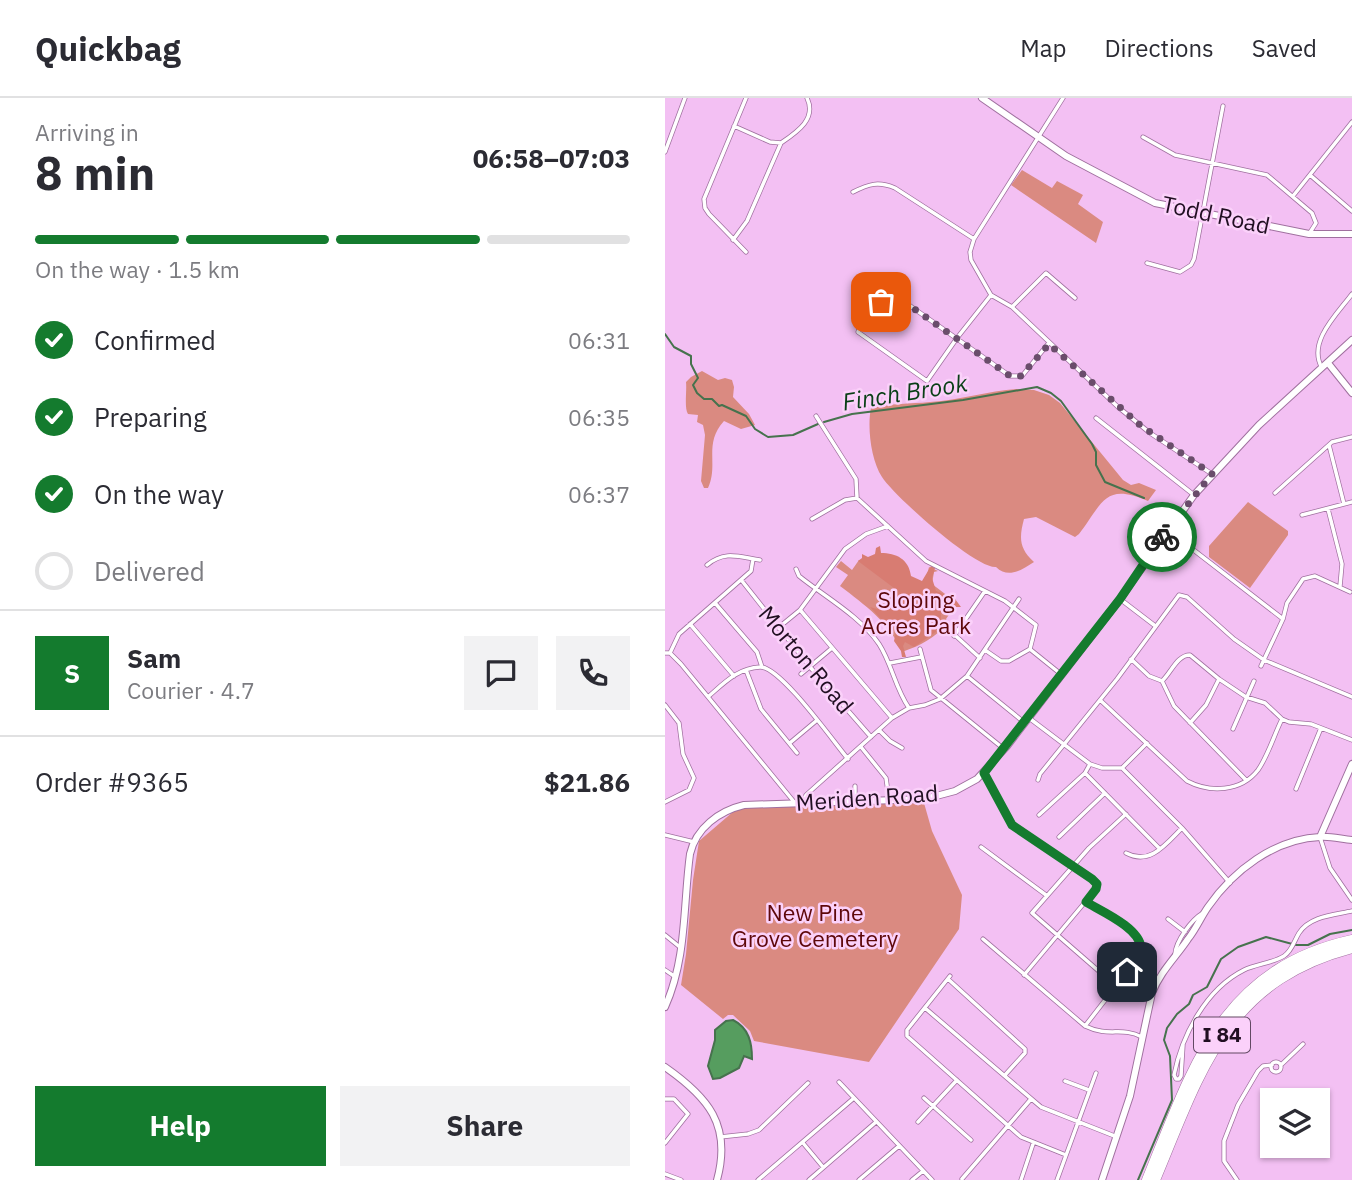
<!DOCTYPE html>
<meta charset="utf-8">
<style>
:root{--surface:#fff;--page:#f2f2f3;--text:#2b2b33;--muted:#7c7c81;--line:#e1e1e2;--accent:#147b2e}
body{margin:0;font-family:"IBM Plex Sans",sans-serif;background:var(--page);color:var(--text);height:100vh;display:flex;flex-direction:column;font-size:26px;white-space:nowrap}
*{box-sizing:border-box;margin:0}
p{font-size:23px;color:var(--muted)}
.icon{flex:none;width:38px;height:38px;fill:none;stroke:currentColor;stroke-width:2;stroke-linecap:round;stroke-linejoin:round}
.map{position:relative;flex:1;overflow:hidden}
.side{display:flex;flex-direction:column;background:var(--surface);width:665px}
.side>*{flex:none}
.tools{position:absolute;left:595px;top:990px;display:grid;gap:14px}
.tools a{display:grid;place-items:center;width:70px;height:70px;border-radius:0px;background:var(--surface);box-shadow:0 2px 5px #0004;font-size:35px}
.pin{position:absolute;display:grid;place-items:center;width:60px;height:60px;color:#fff;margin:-30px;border-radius:14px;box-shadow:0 4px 10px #0006}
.courier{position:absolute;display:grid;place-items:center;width:70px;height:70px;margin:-35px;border:5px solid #147b2e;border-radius:50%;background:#fff;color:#222;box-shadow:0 2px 9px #0007}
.overview em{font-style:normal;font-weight:800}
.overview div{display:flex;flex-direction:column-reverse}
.overview{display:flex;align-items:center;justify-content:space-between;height:119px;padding:0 35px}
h1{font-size:46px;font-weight:800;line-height:52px}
.bar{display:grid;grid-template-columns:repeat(4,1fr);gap:10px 7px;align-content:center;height:84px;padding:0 35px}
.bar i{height:9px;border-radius:5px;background:var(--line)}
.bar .current{background:var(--accent)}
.bar p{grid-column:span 4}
.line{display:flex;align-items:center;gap:18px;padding:0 35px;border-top:2px solid var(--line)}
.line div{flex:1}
.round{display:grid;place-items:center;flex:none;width:74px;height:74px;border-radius:0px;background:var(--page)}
ol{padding:0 35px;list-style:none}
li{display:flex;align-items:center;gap:21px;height:77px}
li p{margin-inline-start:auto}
li .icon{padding:7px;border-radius:50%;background:var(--accent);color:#fff;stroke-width:4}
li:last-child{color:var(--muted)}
li i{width:38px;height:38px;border:4px solid var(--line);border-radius:50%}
.primary-button{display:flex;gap:14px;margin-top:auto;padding:14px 35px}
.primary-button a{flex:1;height:80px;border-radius:0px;background:var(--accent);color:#fff;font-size:28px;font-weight:800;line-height:80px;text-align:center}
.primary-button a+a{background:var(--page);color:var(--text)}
header{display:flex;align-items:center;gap:42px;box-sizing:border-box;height:98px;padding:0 35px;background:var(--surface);border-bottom:2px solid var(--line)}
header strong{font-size:33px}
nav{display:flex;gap:38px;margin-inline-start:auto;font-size:24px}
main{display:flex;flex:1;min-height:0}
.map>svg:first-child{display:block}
.green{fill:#da8a81}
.forest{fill:#d87c72}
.water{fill:#569d5f;stroke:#46724d;stroke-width:2}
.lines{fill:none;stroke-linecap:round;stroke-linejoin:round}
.stream{stroke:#46724d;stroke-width:2}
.street-casing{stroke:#a0709f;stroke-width:5}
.secondary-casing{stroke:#a0709f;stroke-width:8}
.highway-casing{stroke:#a0709f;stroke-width:11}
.street{stroke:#fff;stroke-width:3.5}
.secondary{stroke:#fff;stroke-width:6}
.highway{stroke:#fff;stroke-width:10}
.done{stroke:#6a4d6b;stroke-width:7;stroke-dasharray:0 12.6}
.route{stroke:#147b2e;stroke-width:9}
.labels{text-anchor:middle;stroke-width:5;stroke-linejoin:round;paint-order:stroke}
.shield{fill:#fbd1fa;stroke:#624963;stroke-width:2}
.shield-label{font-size:21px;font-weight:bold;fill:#210f22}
.street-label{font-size:23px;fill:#210f22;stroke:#fbd1fa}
.park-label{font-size:23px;fill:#5e080a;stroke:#fbd1fa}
.water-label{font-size:24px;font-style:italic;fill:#093f16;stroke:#fbd1fa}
</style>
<header>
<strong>Quickbag</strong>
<nav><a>Map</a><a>Directions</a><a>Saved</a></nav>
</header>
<main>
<section class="side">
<div class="overview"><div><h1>8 min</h1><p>Arriving in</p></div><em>06:58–07:03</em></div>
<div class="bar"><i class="current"></i><i class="current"></i><i class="current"></i><i></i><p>On the way · 1.5 km</p></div>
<ol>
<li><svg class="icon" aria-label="check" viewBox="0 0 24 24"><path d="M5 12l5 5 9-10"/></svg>Confirmed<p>06:31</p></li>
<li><svg class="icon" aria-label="check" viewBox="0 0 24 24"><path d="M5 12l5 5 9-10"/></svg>Preparing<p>06:35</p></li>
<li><svg class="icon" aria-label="check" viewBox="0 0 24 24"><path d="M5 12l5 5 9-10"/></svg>On the way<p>06:37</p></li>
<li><i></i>Delivered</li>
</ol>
<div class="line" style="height:126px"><b class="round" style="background:var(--accent);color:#fff">S</b><div><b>Sam</b><p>Courier · 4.7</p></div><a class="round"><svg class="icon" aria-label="chat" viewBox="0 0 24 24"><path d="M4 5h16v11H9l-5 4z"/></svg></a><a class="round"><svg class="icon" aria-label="phone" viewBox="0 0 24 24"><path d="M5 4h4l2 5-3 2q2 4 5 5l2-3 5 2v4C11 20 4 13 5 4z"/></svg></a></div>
<div class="line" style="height:91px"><div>Order #9365</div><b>$21.86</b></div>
<div class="primary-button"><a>Help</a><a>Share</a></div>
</section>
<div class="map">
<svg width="687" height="1082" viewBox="0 0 687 1082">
<rect width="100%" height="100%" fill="#f3c0f3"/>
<!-- green -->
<path class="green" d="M357,72L387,90L392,83L418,97L413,106L438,124L431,145L346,87Z
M37,273L53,282L60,280L67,282L69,289L68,299L84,316L90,327L76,331L59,323C38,346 54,366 43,390H39L36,383L40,337L38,327L32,324L33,317L23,316C19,310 22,293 21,284L26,279Z
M352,291L369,292L384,297L395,305L458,382L466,387L474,385L491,392L483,403C439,384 438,405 414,436L410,439L371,419L359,421C354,440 354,450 369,464C357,472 343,481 331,469C311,471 229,398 217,379C206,362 202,329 206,310C226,305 245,306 265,304C295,302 323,293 352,291Z
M583,404L623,433V437L585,490L544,459V448Z
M194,462L227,487L260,485L264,469L273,473L269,474L267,486L292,505L281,521L283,525C269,540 257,547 237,554C225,525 200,507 175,488L183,477L171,469L176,463L187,472Z
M259,705L267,733L297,797L294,831L204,964L89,943L85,933L68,917H63L58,921L16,887L21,856L28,782L34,743L69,713L78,710L125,708Z"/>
<!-- forest -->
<path class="forest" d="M215,448L216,455C231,455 244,461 246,478L257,483L266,468L270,470L267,480L271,493L290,501L296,509H290L288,514L282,513L276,516V525L278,529L249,549L240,544L238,548L241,559H237L236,553L229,543L231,534L225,531L205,509L212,511C220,507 229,499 229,490L193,463L197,460V456L203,459L210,456L211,450Z"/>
<!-- water -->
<path class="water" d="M68,922C84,930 87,945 87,961L79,958L74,970L55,980L48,981L43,968L50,942V932L61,923Z"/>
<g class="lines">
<!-- stream -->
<path class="stream" d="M0,236L9,249L26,258V266L33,280L28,287L32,295L39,301H47L54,308L57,307L81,318L90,331L103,339L128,337L153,326
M159,324L187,316L298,302L372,289L386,295L396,303L427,346L431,354V367L440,384L479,400
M473,1082L507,1002L505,958L499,942L502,930L512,916L524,906L528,897L542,889L556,861L573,849L601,839L631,847H643L665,836L687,832"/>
<!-- street casing -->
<g class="street-casing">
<path id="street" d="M398,0L309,141L305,154L306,162L326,197L347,209L453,309L485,335L547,376
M69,28L105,44L116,45C132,34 152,21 142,0
M478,39L510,57L602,77L647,115L651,125L644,136
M0,54L20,0
M645,77L687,113
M188,94C204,86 213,83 230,90L309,141
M628,98L687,24
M68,142L82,123L116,45
M81,154L44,116L40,110L39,101L81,0
M482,165L515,174L526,167L529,161L558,8
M326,197L292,240L262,283L193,234C198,213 220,195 241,205L345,278H357L383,246
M347,209L381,175L410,200
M657,270C642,244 672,216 687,196
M151,318L191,381L192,400
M431,320L529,397
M664,347L679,406
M610,395L667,344L687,339
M663,411L677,466L675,488
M637,417L687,404
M147,421L180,402L192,400L261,463L340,503L371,527L365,551L344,563H336L320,552
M504,433L618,521
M42,467C60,452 74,459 95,462
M131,471L134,478C160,499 195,518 214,546C227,566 230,590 244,610
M77,483L145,569L206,639
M455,501L489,527
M50,505L92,554L97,569
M136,513L227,620
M25,526L69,578
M281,529L315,560
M113,530L135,512L180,451L201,436L223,428
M289,538L320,493
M255,551L266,592L339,651
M366,552L397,577
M0,555H5L16,566L130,705
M5,555L14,536L86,473L88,461
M466,561L484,578L497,583
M225,565L256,559
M596,568L618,521L622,505L638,481L650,478L685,494
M81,572L96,611L132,655
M136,576L167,550
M302,578L360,625
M497,583C506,575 512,557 525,557L554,581L581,599L600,605L617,621L624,624L646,626L687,642
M497,583L509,608L581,682
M44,598C59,585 73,570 95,569C115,568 168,643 183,661
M435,602L522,683C545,695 576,694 593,672C603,658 609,637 617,621
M0,607L14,625L18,656L29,680L24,692L0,704
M364,620L425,666L437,670H457L517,730L565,785
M525,625L541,607L554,581
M568,631L589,583
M214,632L225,643L237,650
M126,644L151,623
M196,649L221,680L224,701
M457,670L482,645
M319,675L347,727L427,781L432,786L431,791L359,877
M420,675L495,751
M373,682L375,676L452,581L514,497L522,499L569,541L599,562L687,599
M631,691L656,630
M190,703V688
M138,705L141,697L227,620L244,610L260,607L275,601L302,578L354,501
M374,717L420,675L425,666
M0,737L29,744
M394,739L440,695
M655,739L665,770L687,802
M316,749L381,797
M461,755C485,768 501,746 517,730
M503,821L520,834
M0,837L16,850
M318,841L420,928C445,940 455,928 477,939
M510,856C511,843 526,822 538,815
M0,872L9,878
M285,878L242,932V938L356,1039L401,1057
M283,881L360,951V955L340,977
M451,888L367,815L424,750L461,716
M260,910L376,1009L452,1039
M420,928L472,861C474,857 476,854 476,850C476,830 436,813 421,804
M518,947L516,978L514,981H511L509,977C517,937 541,891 579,872C591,866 608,865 619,858C627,853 629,843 634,835C645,818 669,817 687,813
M606 969a5 5 0 1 1 10 0a5 5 0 1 1-10 0Z
M616,967L638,946
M400,983L424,992
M174,984L267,1082
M259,1000L306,1042
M0,1001H9L23,1016L0,1045
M253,1024L292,982
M55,1039L83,1036L94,1032L143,985
M138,1045L158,1069
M0,1076L16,1082
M297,1081L366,1001
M93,1082L189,1000
M144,1082L211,1024
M194,1082L234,1048
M247,1082L258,1073
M356,1082L368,1046
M392,1082L431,975
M572,1082L559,1063V1043L573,1007L593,973L598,968L607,967"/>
</g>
<!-- secondary casing -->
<g class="secondary-casing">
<path id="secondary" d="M317,0L401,58L490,105L644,136H687
M663,265L687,295
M655,739L687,666
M0,909C22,860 18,808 25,756C31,730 54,713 79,707L260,701L290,693L312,681L342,648L455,501L529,397L594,327L687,242
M0,969C43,999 67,1027 52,1082
M437,1082L465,998L487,895C495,874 511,859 523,841C531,831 536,819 543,809C568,773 609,741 655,739C665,738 676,741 687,742"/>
</g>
<!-- highway casing -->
<g class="highway-casing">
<path id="highway" d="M482,1082C527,972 555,871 687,842
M490,1082C535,975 560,883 687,850"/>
</g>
<!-- street -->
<use href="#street" class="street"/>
<!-- secondary -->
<use href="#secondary" class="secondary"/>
<!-- highway -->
<use href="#highway" class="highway"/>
</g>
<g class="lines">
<!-- done -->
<path class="done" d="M216,204L233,201L241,205L345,278H356L384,246L475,327L547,376L497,439"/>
<!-- route -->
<path class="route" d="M462,874C467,868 476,859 476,850C475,830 436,813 421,804L431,791L432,786L427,781L347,727L319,675L455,501L497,439"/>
</g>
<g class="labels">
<!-- shield labels -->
<rect class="shield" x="529" y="919.5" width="56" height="35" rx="5"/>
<g class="shield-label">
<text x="557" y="944">I 84</text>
</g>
<!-- street labels -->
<g class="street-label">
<text transform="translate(551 117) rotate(12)" y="8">Todd Road</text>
<text transform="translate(141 562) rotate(50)" y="8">Morton Road</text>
<text transform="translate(202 700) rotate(-4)" y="8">Meriden Road</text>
</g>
<!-- park labels -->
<g class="park-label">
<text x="251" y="510">Sloping<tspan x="251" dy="26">Acres Park</tspan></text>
<text x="150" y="823">New Pine<tspan x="150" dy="26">Grove Cemetery</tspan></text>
</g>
<!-- water labels -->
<g class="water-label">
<text transform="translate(240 295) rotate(-9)" y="8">Finch Brook</text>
</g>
</g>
</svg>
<div class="tools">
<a><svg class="icon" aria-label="layers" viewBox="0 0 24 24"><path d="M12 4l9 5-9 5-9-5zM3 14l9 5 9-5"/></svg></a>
</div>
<div class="pin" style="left:216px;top:204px;background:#ea580c"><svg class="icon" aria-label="bag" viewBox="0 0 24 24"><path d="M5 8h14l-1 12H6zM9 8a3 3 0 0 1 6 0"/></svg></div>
<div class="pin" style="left:462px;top:874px;background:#1f2937"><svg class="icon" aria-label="home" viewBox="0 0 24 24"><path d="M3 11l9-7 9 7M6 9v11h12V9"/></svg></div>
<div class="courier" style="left:497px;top:439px"><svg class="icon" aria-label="bike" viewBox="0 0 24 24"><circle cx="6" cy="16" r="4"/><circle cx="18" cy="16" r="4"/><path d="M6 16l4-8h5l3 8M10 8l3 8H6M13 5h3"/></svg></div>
</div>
</main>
